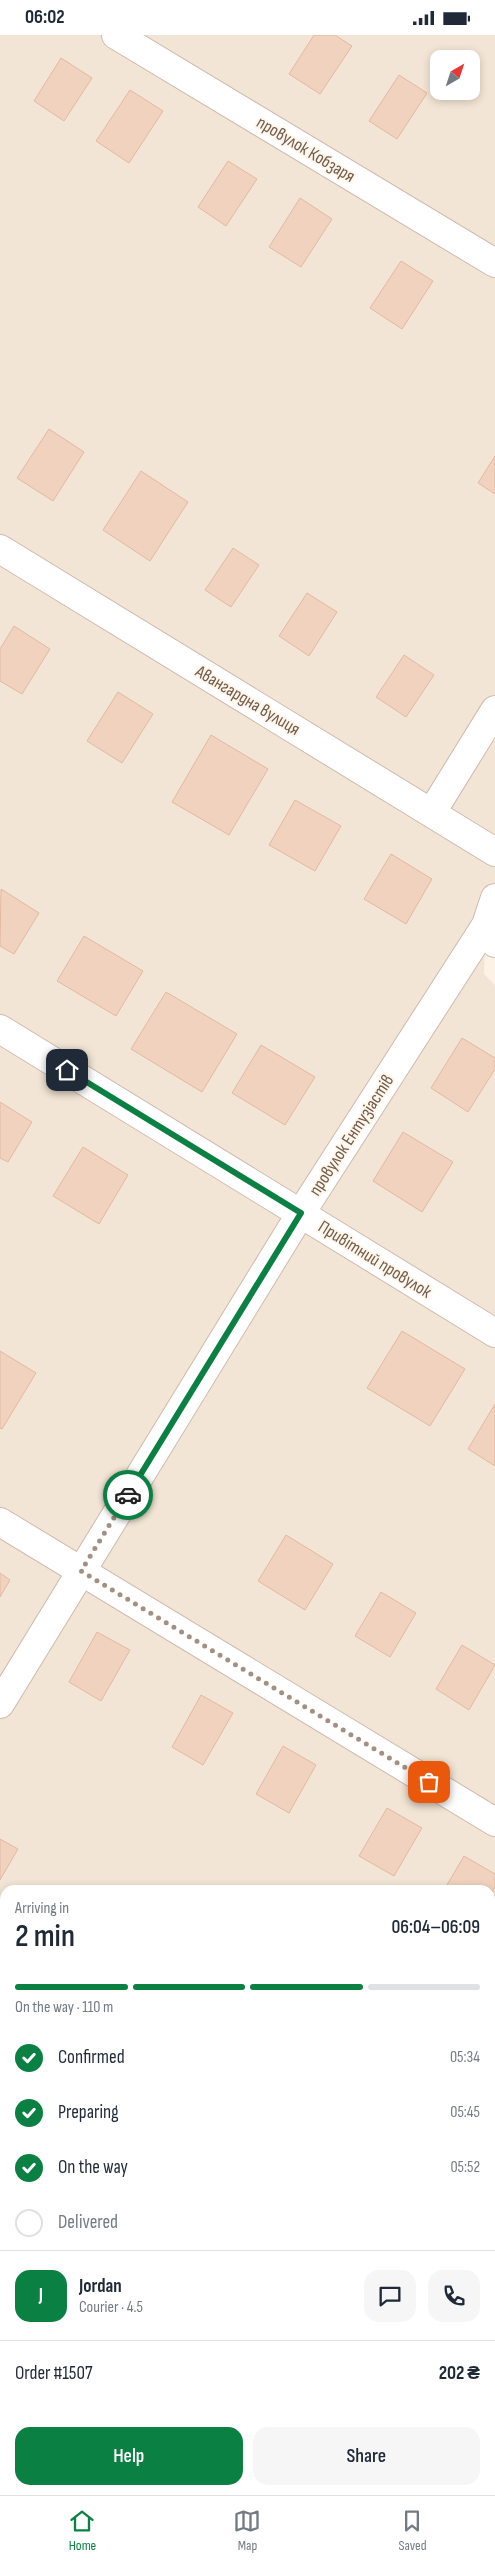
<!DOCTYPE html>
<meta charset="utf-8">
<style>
:root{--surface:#fff;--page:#f6f6f7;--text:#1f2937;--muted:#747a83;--line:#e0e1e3;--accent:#0b8043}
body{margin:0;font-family:"Sofia Sans Condensed",sans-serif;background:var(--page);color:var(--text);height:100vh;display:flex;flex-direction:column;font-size:19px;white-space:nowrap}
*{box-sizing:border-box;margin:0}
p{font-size:16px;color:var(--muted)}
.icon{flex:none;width:28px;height:28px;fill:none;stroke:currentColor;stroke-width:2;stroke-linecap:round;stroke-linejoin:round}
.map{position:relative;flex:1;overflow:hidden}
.panel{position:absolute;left:0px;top:1850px;width:495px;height:610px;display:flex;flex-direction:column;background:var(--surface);border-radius:15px 15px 0 0;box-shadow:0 2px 8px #0003}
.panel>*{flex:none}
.needle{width:32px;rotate:39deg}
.tools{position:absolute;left:430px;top:15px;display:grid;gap:10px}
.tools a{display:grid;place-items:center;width:50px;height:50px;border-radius:10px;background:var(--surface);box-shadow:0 2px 8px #0003;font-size:25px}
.pin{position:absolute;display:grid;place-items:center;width:42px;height:42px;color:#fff;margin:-21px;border-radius:10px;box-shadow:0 2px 8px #0006}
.courier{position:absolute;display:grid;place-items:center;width:50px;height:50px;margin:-25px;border:4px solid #0b8043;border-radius:50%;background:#fff;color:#222;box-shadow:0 1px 6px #0007}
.head em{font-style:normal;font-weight:600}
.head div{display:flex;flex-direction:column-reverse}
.head{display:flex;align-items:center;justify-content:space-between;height:85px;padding:0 15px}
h1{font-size:32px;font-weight:600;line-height:38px}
.bar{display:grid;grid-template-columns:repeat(4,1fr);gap:8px 5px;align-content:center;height:60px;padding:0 15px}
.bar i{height:6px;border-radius:4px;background:var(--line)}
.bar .on{background:var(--accent)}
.bar p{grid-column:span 4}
.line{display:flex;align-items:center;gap:12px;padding:0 15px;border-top:1px solid var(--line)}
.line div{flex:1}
.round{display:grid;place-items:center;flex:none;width:52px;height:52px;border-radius:15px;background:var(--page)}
ol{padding:0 15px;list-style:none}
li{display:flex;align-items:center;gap:15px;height:55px}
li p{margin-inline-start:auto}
li .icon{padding:5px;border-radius:50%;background:var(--accent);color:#fff;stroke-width:4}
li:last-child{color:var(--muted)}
li i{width:28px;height:28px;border:2px solid var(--line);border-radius:50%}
.button{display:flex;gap:10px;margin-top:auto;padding:10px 15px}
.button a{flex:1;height:58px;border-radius:15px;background:var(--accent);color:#fff;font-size:20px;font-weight:600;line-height:58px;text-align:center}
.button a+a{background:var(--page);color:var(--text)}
.status{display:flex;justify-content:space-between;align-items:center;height:35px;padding:0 25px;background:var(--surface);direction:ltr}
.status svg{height:14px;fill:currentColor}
.tabs{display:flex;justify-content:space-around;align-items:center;height:70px;border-top:1px solid var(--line);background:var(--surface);font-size:14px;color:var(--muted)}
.tabs a{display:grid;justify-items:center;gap:2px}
.tabs .on{color:var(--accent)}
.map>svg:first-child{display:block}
.residential{fill:#f3e5d5;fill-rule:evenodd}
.building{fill:#f0d2bf;stroke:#e2b9a0}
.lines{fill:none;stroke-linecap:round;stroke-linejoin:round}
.minor-casing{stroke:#cdbbad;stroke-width:30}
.tertiary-casing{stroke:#cdbbad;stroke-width:30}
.minor{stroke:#fff;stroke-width:28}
.tertiary{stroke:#fff;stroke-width:28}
.done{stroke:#a49082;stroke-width:5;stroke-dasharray:0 9}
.route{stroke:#0b8043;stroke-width:6}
.labels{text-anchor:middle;stroke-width:4;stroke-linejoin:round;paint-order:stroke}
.street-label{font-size:18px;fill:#745a4c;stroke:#fef7ec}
</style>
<div class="status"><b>06:02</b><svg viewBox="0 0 49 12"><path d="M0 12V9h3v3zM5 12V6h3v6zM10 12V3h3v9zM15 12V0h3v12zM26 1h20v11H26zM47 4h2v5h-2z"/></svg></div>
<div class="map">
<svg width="495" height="2460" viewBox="0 0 495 2460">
<rect width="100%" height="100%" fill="#fcf3e6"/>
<!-- residential -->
<path class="residential" d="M0,0H495V863L486,890L484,939L495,950V2460H0ZM439,24H471V56H439ZM5,1855H490V2455H5Z"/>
<!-- building -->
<path class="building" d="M314,0H335L352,11L320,59L289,39Z
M61,23L92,43L64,86L34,66Z
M399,40L427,58L397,104L369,86Z
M130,55L163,76L129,128L96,106Z
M228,126L257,144L226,191L198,172Z
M300,163L332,184L301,232L269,212Z
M401,226L433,246L402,294L370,273Z
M49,394L84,417L53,466L17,443Z
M495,421V459L478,448Z
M141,436L188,467L150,526L103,495Z
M233,513L259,530L231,572L205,555Z
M307,558L337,577L309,621L279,601Z
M14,591L50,614L22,659L0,646V614Z
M404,620L434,640L406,682L376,662Z
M118,657L153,679L122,728L87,706Z
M211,700L268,734L229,800L172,767Z
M295,765L341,791L315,836L269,810Z
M391,819L432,844L406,889L364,864Z
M1,854L39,878L14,919L0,911Z
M84,901L143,936L116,981L57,946Z
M166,957L237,999L202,1057L131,1014Z
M462,1003L495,1023V1034L468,1077L431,1053Z
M261,1010L315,1042L285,1090L232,1058Z
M0,1067L32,1087L8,1127L0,1123Z
M403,1097L453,1127L422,1177L373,1146Z
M83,1112L128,1140L99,1189L53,1161Z
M402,1296L465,1334L430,1391L367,1353Z
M0,1316L36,1338L2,1394L0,1393Z
M495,1369V1431L468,1414Z
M286,1500L333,1529L305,1575L258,1546Z
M0,1538L10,1545L0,1562Z
M381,1557L416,1578L390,1622L355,1601Z
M97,1597L130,1615L101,1666L69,1647Z
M462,1610L495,1630L469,1675L436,1654Z
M201,1660L233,1678L203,1730L172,1712Z
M283,1711L316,1730L289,1778L256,1759Z
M387,1773L422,1793L394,1841L359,1821Z
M0,1804L18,1814L0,1845Z
M464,1821L495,1839V1852L490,1860V1855H444Z
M0,2022L5,2025V2045L0,2053Z
M202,2455H256L253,2460H199Z
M405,2455H453L449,2460H412Z"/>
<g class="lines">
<!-- minor casing -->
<g class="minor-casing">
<path id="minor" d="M116,0L495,228
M432,777L495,675
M0,994L495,1298
M0,1487L495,1787
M0,1669L301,1178L486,890
M0,1955L5,1958
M490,2250L495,2253
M0,2428L5,2431
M44,2455L53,2460"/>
</g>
<!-- tertiary casing -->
<g class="tertiary-casing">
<path id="tertiary" d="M0,514L495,817
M495,863L486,890L495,908"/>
</g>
<!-- minor -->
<use href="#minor" class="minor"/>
<!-- tertiary -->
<use href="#tertiary" class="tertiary"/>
</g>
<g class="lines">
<!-- done -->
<path class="done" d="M128,1460L81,1536L429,1747"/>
<!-- route -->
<path class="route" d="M67,1035L301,1178L128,1460"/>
</g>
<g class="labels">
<!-- street labels -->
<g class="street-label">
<text transform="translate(306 114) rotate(31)" y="6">провулок Кобзаря</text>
<text transform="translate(248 665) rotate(31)" y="6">Авангардна вулиця</text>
<text transform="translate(351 1100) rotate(-57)" y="6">провулок Ентузіастів</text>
<text transform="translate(375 1224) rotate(32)" y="6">Привітний провулок</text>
</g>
</g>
</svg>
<div class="tools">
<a><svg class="needle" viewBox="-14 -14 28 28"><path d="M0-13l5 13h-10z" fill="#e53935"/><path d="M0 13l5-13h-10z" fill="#747a83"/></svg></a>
</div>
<div class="pin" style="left:429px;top:1747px;background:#ea580c"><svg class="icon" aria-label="bag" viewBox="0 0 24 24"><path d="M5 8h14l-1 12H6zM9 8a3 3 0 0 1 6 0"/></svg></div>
<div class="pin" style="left:67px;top:1035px;background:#1f2937"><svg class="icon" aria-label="home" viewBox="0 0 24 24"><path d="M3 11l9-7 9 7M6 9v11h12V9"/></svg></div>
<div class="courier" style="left:128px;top:1460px"><svg class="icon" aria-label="car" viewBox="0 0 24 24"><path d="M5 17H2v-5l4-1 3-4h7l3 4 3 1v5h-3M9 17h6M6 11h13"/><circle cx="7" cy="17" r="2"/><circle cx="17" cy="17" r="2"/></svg></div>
<section class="panel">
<div class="head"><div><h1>2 min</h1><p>Arriving in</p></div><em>06:04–06:09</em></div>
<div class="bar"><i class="on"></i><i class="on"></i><i class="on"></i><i></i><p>On the way · 110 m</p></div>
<ol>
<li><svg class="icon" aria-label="check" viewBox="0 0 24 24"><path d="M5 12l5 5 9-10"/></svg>Confirmed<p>05:34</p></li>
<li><svg class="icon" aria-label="check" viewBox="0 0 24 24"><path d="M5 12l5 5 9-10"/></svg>Preparing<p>05:45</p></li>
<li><svg class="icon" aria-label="check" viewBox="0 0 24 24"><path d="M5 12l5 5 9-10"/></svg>On the way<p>05:52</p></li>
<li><i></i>Delivered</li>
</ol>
<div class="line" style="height:90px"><b class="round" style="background:var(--accent);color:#fff">J</b><div><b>Jordan</b><p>Courier · 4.5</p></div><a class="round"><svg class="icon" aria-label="chat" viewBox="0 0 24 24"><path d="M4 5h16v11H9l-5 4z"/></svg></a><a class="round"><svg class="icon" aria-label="phone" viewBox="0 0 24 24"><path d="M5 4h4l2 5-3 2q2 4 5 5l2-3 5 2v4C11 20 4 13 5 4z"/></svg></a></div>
<div class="line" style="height:65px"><div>Order #1507</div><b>202 ₴</b></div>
<div class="button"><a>Help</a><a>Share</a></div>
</section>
</div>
<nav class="tabs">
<a class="on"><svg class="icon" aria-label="home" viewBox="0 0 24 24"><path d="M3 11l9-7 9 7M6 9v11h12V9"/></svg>Home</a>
<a><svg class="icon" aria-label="map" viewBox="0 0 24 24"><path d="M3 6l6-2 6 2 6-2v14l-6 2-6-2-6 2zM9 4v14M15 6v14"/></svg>Map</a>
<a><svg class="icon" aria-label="saved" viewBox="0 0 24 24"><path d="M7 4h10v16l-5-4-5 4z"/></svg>Saved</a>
</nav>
